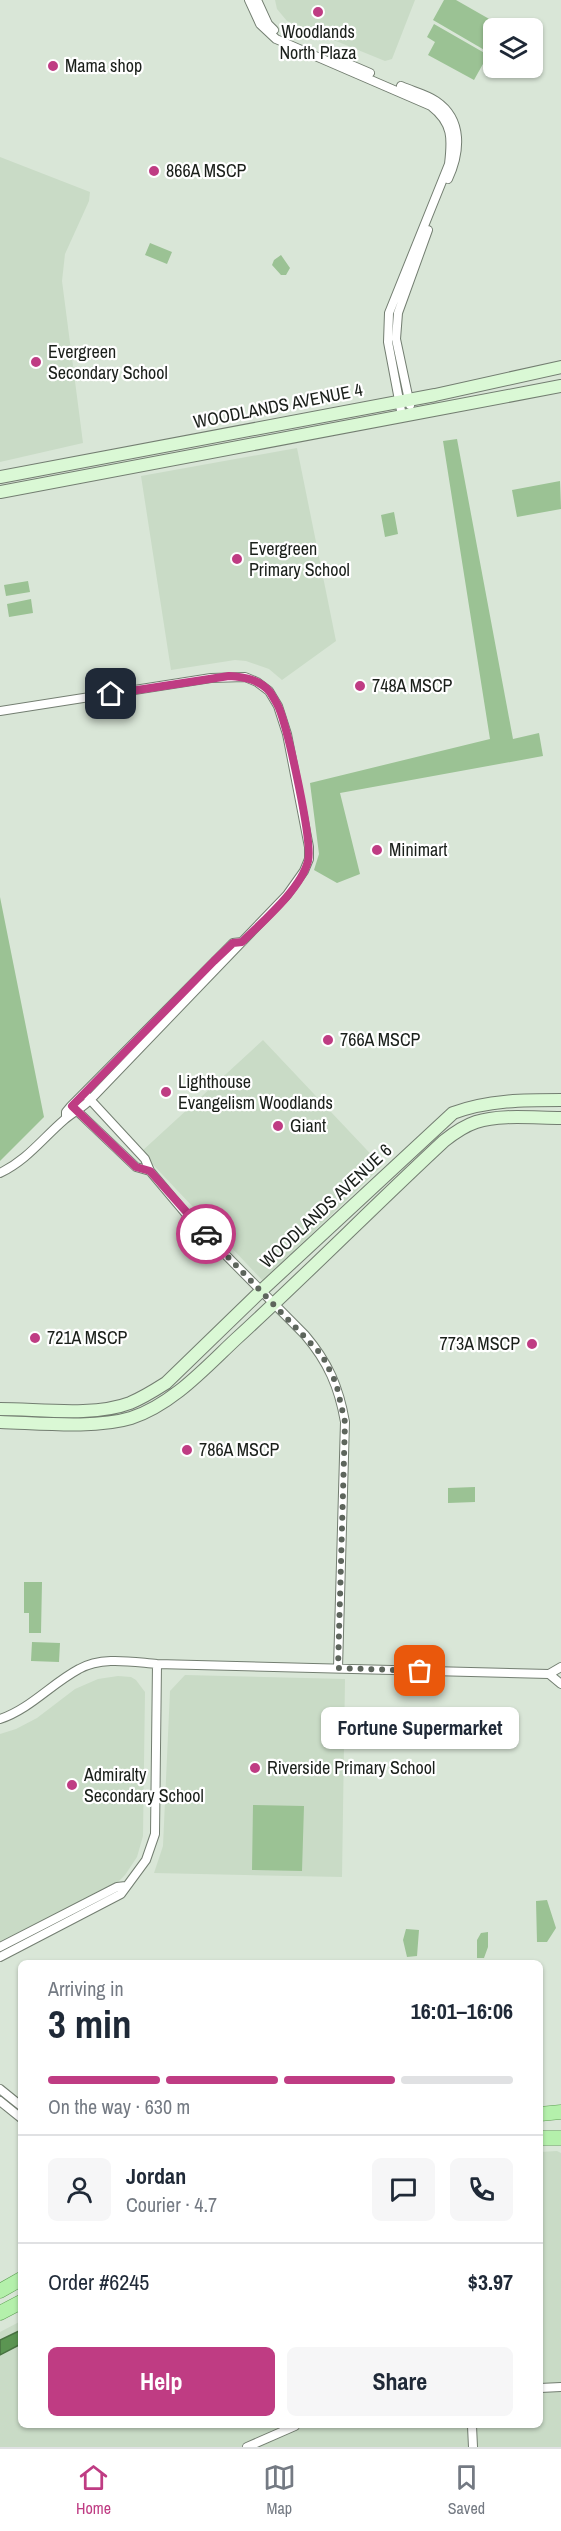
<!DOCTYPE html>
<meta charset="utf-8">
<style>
:root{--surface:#fff;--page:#f6f6f7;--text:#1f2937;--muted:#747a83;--line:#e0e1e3;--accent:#bf3c83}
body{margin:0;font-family:"Archivo Narrow",sans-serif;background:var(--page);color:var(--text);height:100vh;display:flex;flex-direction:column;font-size:22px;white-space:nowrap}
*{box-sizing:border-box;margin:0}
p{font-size:20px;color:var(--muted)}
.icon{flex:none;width:33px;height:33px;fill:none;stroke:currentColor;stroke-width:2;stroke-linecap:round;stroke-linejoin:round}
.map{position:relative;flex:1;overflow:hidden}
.drawer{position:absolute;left:18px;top:1960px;width:525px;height:468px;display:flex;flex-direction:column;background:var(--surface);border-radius:9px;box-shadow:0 2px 4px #0004}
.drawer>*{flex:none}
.tools{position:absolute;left:483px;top:18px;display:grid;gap:12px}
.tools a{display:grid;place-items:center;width:60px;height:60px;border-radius:9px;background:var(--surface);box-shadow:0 2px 4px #0004;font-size:30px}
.pin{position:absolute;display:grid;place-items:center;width:51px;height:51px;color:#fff;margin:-26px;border-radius:12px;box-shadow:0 3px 9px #0006}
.courier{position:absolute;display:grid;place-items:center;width:60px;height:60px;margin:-30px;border:4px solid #bf3c83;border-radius:50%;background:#fff;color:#222;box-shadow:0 2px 8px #0007}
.bubble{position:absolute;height:42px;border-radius:9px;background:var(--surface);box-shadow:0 2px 4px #0004;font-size:20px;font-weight:800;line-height:42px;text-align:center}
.head em{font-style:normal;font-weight:800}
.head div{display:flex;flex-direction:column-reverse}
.head{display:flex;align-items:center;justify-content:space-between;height:102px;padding:0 30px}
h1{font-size:39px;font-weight:800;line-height:45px}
.bar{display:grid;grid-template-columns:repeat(4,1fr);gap:9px 6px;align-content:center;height:72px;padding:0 30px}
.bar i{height:8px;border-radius:4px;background:var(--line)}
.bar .selected{background:var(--accent)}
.bar p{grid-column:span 4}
.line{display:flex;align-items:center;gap:15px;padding:0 30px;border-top:2px solid var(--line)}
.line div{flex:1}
.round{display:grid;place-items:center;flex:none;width:63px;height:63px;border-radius:9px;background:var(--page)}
.button{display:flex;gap:12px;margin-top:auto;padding:12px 30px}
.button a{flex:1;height:69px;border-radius:9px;background:var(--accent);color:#fff;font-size:24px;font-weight:800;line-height:69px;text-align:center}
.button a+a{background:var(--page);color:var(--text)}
.tab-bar{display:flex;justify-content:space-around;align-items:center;height:84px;border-top:2px solid var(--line);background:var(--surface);font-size:16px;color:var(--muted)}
.tab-bar a{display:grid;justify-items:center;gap:3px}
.tab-bar .selected{color:var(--accent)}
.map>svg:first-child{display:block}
.built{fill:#c9dbc6}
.green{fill:#9bc294}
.water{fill:#5b9552;stroke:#487241;stroke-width:1.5}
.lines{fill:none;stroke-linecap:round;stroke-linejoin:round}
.street-casing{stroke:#737e71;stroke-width:10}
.secondary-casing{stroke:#737e71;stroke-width:14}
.primary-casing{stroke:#5ea054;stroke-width:15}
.street{stroke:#fff;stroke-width:8}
.secondary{stroke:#daf8d5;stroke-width:12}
.primary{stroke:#b4f0ab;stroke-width:14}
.done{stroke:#5d655c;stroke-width:6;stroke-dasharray:0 10.8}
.route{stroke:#bf3c83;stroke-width:8}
.poi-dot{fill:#bf3c83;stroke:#fff;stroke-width:2}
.labels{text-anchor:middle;stroke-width:4.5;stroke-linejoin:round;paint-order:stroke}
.poi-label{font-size:18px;fill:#1a1f1a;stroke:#fff;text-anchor:start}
.street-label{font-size:18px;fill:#1a1f1a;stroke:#fff}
</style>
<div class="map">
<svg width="561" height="2447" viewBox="0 0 561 2447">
<rect width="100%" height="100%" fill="#d9e6d7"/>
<!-- built -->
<path class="built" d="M275,0H415L392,59L385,61L287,21L277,9Z
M0,157L90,192L89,201L65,254L62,281L83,443L0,462Z
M297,448L336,641L282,680L269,669L246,661L235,660L171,670L141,476Z
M263,1040L382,1166L263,1281L141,1152Z
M185,1675L345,1679L342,1877L154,1873L163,1846L170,1691Z
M118,1676L131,1677L136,1680L145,1692L143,1836L137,1857L125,1875L110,1890L0,1944V1734L16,1729L37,1718L75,1689L98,1679Z
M557,2151L561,2153V2447H0V2332L21,2321V2426H540V2152Z"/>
<!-- green -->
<path class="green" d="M444,0H456L505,28H494L493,55L433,20Z
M434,24L488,55L474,80L428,55L435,42L427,37Z
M150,243L172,252L167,264L145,255Z
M281,255L290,268L286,275H281L272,265L274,260Z
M457,439L513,739L539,733L543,756L340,793L360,874L337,883L314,870L319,854L310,783L490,739L443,441Z
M560,481L561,509L517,517L512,490Z
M394,512L398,534L385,537L381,515Z
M28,581L30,592L6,596L4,585Z
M31,599L33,613L9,617L7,604Z
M0,897L44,1117L0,1161Z
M475,1487V1502L448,1503V1488Z
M24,1582H42L41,1633H29V1613H24Z
M32,1642L60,1643L59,1662L31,1661Z
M253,1805L304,1806L302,1871L252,1870Z
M547,1900L556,1928L547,1942H537L536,1901Z
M406,1929L419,1930L417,1956L407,1957L403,1940Z
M488,1932V1947L484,1958H477V1940L481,1933Z"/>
<!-- water -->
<path class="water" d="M21,2330V2344L0,2355V2340Z"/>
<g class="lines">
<!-- street casing -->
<g class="street-casing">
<path id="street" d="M249,0L260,24L276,39L431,106C453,123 452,139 449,164L389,313L388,342L402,416
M257,0L268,24L274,30
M335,58L370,73
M401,86C412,91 426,94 436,101C464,120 460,153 448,179
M410,405L396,339L398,313L428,230
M0,711L211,678L245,677L257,682L269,691L278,706L287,734L309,847V859L304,871L287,895L90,1100C82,1108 72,1113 64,1120C42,1139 27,1160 0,1173
M84,1093L145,1159L150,1171L192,1221L305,1335C328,1362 339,1387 345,1422L338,1668
M75,1109L136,1167L150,1171
M66,1118V1112L71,1106L233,943L242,942
M549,1674L561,1684
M0,1719C30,1709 51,1684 79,1669C102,1656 132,1662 157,1664L549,1674L561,1667
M0,1947L117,1887L126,1886
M0,1957L121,1894L146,1860L155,1834L157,1664
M0,2089L21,2106
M0,2101L21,2118
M540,2388L561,2387
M472,2426L473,2447
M247,2447L295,2426"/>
</g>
<!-- secondary casing -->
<g class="secondary-casing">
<path id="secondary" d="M0,477L435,395L561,367
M0,492L561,386
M0,1409C39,1409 93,1417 130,1403C142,1398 155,1390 166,1383L261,1291L453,1113C488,1100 524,1100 561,1100
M0,1422C38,1423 95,1429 131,1418C172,1405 206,1367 236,1339C307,1274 374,1206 444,1141C454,1133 464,1126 476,1122C501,1114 534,1118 561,1118"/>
</g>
<!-- primary casing -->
<g class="primary-casing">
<path id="primary" d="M540,2114L561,2112
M540,2138H561
M0,2291L21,2279
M0,2313L21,2302"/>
</g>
<!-- street -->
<use href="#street" class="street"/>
<!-- secondary -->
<use href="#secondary" class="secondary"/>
<!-- primary -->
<use href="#primary" class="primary"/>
</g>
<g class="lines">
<!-- done -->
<path class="done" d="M206,1234L322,1355L336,1383L345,1422L338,1668L420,1671"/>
<!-- route -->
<path class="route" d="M111,694L229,676C244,677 259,679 270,692C273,697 277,703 279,708C288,730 313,842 308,861C301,889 263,921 242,942L233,943L214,961L72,1106L136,1167L150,1171L206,1234"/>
</g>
<!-- markers -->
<g class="poi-dot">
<circle cx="318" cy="12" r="6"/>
<circle cx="53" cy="66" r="6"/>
<circle cx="154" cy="171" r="6"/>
<circle cx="36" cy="362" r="6"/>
<circle cx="237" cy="559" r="6"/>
<circle cx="360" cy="686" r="6"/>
<circle cx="377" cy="850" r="6"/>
<circle cx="328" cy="1040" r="6"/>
<circle cx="166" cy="1092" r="6"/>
<circle cx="278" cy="1126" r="6"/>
<circle cx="35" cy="1338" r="6"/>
<circle cx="532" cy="1344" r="6"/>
<circle cx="187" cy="1450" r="6"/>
<circle cx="255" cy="1768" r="6"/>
<circle cx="72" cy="1785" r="6"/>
</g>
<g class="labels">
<!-- poi labels -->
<g class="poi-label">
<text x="318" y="38" text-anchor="middle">Woodlands<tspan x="318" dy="21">North Plaza</tspan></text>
<text x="65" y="72">Mama shop</text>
<text x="166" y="177">866A MSCP</text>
<text x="48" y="358">Evergreen<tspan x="48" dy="21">Secondary School</tspan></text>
<text x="249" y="555">Evergreen<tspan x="249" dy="21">Primary School</tspan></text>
<text x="372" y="692">748A MSCP</text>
<text x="389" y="856">Minimart</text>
<text x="340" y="1046">766A MSCP</text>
<text x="178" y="1088">Lighthouse<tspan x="178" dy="21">Evangelism Woodlands</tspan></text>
<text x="290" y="1132">Giant</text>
<text x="47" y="1344">721A MSCP</text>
<text x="520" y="1350" text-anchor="end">773A MSCP</text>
<text x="199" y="1456">786A MSCP</text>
<text x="267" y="1774">Riverside Primary School</text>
<text x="84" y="1781">Admiralty<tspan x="84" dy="21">Secondary School</tspan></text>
</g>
<!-- street labels -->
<g class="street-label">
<text transform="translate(278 406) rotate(-11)" y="6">WOODLANDS AVENUE 4</text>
<text transform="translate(326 1206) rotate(-43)" y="6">WOODLANDS AVENUE 6</text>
</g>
</g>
</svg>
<div class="tools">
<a><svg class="icon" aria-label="layers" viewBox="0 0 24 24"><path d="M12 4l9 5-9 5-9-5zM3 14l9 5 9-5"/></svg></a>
</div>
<div class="pin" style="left:420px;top:1671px;background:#ea580c"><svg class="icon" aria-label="bag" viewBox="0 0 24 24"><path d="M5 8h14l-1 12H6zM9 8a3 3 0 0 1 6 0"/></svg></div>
<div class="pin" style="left:111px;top:694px;background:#1f2937"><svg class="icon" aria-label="home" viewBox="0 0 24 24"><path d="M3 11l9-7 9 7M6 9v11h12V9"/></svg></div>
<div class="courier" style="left:206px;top:1234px"><svg class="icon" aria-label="car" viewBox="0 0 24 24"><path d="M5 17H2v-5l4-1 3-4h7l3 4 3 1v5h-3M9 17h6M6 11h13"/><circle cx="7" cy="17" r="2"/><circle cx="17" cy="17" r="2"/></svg></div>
<div class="bubble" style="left:321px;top:1707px;width:198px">Fortune Supermarket</div>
<section class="drawer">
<div class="head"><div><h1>3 min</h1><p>Arriving in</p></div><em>16:01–16:06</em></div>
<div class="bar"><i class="selected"></i><i class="selected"></i><i class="selected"></i><i></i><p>On the way · 630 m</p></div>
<div class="line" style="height:108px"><a class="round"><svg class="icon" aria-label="person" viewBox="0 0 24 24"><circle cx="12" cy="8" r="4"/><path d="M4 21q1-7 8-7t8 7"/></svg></a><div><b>Jordan</b><p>Courier · 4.7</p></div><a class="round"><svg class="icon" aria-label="chat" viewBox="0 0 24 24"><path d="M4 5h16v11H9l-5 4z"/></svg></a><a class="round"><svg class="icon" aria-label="phone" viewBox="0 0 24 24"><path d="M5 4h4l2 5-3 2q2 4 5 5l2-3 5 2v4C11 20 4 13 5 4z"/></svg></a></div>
<div class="line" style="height:78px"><div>Order #6245</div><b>$3.97</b></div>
<div class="button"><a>Help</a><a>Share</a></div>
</section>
</div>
<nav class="tab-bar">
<a class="selected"><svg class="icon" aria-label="home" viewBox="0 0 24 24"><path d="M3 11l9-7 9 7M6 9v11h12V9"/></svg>Home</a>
<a><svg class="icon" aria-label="map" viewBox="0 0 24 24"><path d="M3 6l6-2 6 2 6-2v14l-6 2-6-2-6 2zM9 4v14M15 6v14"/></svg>Map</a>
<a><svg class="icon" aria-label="saved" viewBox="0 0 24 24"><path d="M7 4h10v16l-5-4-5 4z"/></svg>Saved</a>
</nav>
